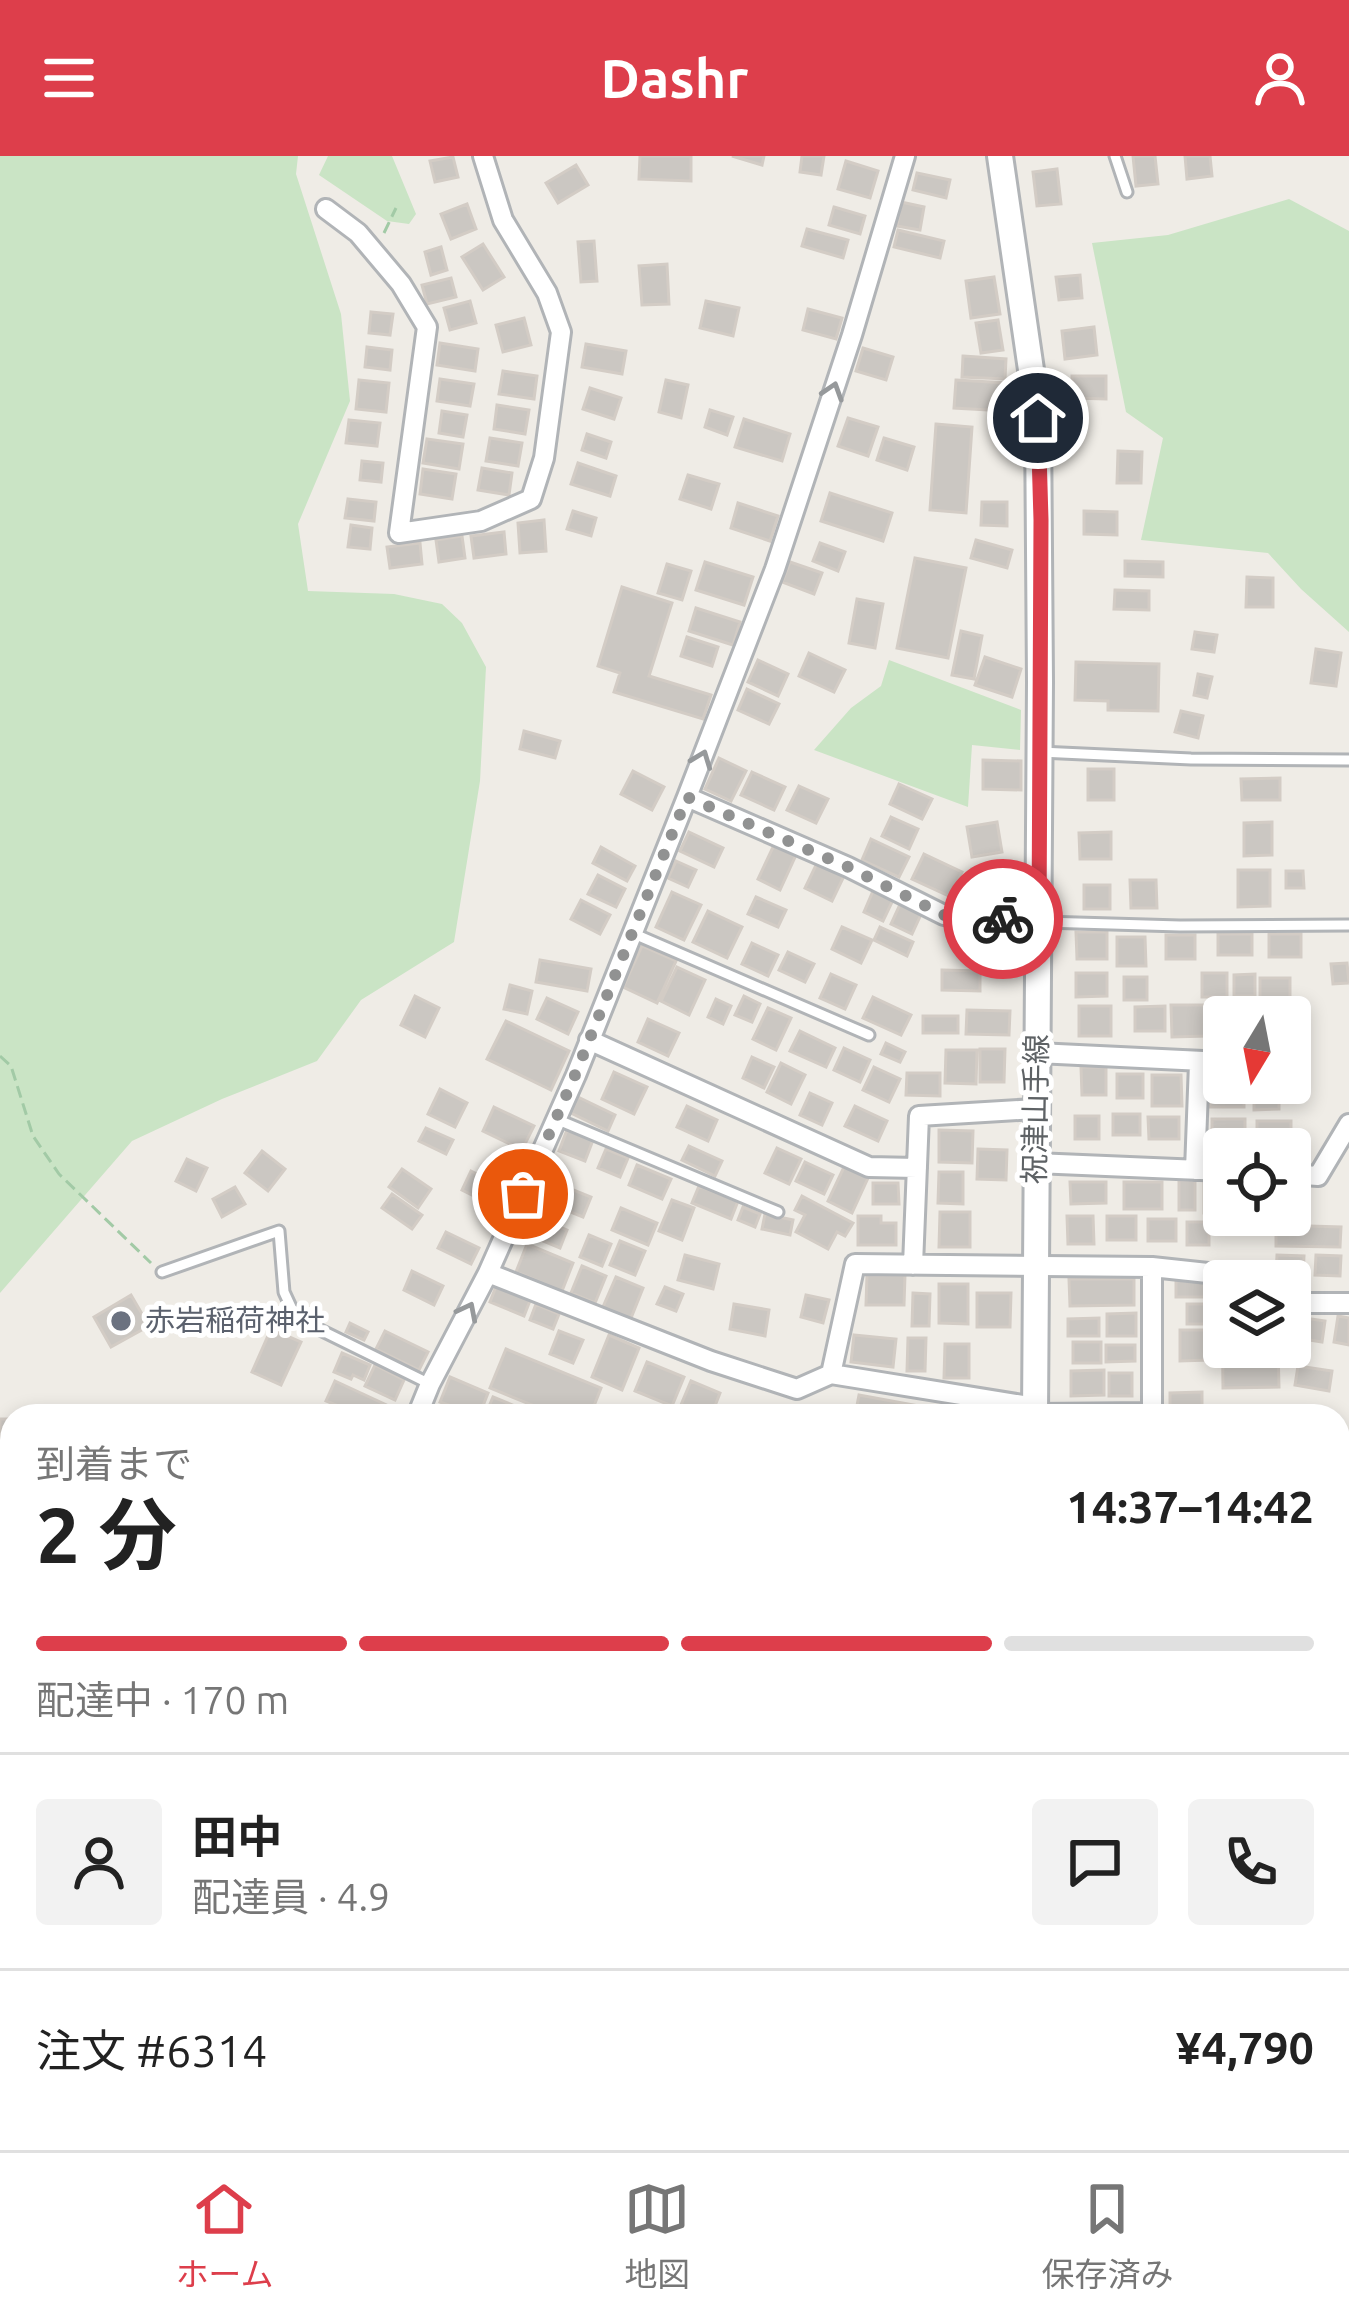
<!DOCTYPE html>
<html lang="ja">
<meta charset="utf-8">
<style>
:root{--surface:#fff;--page:#f2f2f2;--text:#222;--muted:#767676;--line:#e0e0e0;--accent:#dd3e4b}
body{margin:0;font-family:Ubuntu,"Noto Sans JP",sans-serif;background:var(--page);color:var(--text);height:100vh;display:flex;flex-direction:column;font-size:45px;white-space:nowrap}
*{box-sizing:border-box;margin:0}
p{font-size:39px;color:var(--muted)}
.icon{flex:none;width:66px;height:66px;fill:none;stroke:currentColor;stroke-width:2;stroke-linecap:round;stroke-linejoin:round}
.map{position:relative;flex:1;overflow:hidden}
.side{position:absolute;left:0px;top:1248px;width:1350px;height:747px;display:flex;flex-direction:column;background:var(--surface);border-radius:36px 36px 0 0;box-shadow:0 6px 18px #0003}
.side>*{flex:none}
.needle{width:78px;rotate:190deg}
.controls{position:absolute;left:1203px;top:840px;display:grid;gap:24px}
.controls a{display:grid;place-items:center;width:108px;height:108px;border-radius:12px;background:var(--surface);box-shadow:0 6px 18px #0003;font-size:60px}
.pin{position:absolute;display:grid;place-items:center;width:102px;height:102px;color:#fff;margin:-51px;border:6px solid #fff;border-radius:50%;box-shadow:0 3px 12px #0007}
.courier{position:absolute;display:grid;place-items:center;width:120px;height:120px;margin:-60px;border:9px solid #dd3e4b;border-radius:50%;background:#fff;color:#222;box-shadow:0 3px 15px #0007}
.overview em{font-style:normal;font-weight:700}
.overview div{display:flex;flex-direction:column-reverse}
.overview{display:flex;align-items:center;justify-content:space-between;height:204px;padding:0 36px}
h1{font-size:78px;font-weight:700;line-height:90px}
.bar{display:grid;grid-template-columns:repeat(4,1fr);gap:18px 12px;align-content:center;height:144px;padding:0 36px}
.bar i{height:15px;border-radius:9px;background:var(--line)}
.bar .selected{background:var(--accent)}
.bar p{grid-column:span 4}
.line{display:flex;align-items:center;gap:30px;padding:0 36px;border-top:3px solid var(--line)}
.line div{flex:1}
.round{display:grid;place-items:center;flex:none;width:126px;height:126px;border-radius:12px;background:var(--page)}
header{display:flex;justify-content:space-between;align-items:center;height:156px;padding:0 36px;background:var(--accent);color:#fff;font-size:54px;font-weight:700}
.menu{display:flex;justify-content:space-around;align-items:center;height:168px;border-top:3px solid var(--line);background:var(--surface);font-size:33px;color:var(--muted)}
.menu a{display:grid;justify-items:center;gap:6px}
.menu .selected{color:var(--accent)}
.map>svg:first-child{display:block}
.green{fill:#cae4c5}
.building{fill:#cbc7c2;stroke:#d3ccc5;stroke-width:3}
.lines{fill:none;stroke-linecap:round;stroke-linejoin:round}
.service-casing{stroke:#b1b4b7;stroke-width:15}
.minor-casing{stroke:#b1b4b7;stroke-width:24}
.tertiary-casing{stroke:#b1b4b7;stroke-width:30}
.path{stroke:#a2caa6;stroke-width:3;stroke-dasharray:12 6;stroke-linecap:butt}
.service{stroke:#fff;stroke-width:9}
.minor{stroke:#fff;stroke-width:18}
.tertiary{stroke:#fff;stroke-width:24}
.oneway{stroke:#96999b}
.done{stroke:#919292;stroke-width:12;stroke-dasharray:0 21.6}
.route{stroke:#dd3e4b;stroke-width:15}
.worship-dot{fill:#6b7280;stroke:#fff;stroke-width:4.5}
.labels{text-anchor:middle;stroke-width:10;stroke-linejoin:round;paint-order:stroke}
.street-label{font-size:30px;fill:#5e6265;stroke:#fff}
.worship-label{font-size:30px;fill:#5b616d;stroke:#fff;text-anchor:start}
</style>
<header><svg class="icon" aria-label="menu" viewBox="0 0 24 24"><path d="M4 6h16M4 12h16M4 18h16"/></svg>Dashr<svg class="icon" aria-label="person" viewBox="0 0 24 24"><circle cx="12" cy="8" r="4"/><path d="M4 21q1-7 8-7t8 7"/></svg></header>
<div class="map">
<svg width="1349" height="1994" viewBox="0 0 1349 1994">
<rect width="100%" height="100%" fill="#efece6"/>
<!-- green -->
<path class="green" d="M0,0H298L296,18L341,158L350,245L298,368L308,435L394,438L442,448L462,467L486,511L480,625L454,786L361,844L317,905L222,943L132,985L0,1137Z
M328,0H392L416,58L409,68L387,65L319,19Z
M1289,43L1349,75V476L1301,433L1268,397L1141,384L1163,282L1126,256L1092,87L1168,79Z
M889,504L1021,554L1020,594L972,589L968,651L814,594L851,552L881,530Z"/>
<!-- building -->
<path class="building" d="M640,0H691V25L639,23Z
M732,0H764L762,9Z
M802,0H824L821,19L800,16Z
M1133,0H1155L1158,28L1136,30Z
M1185,0H1210L1212,20L1187,23Z
M453,1L458,21L435,26L430,5Z
M846,5L878,15L870,42L838,33Z
M576,9L588,29L558,47L546,27Z
M1057,13L1061,48L1037,50L1033,16Z
M917,17L950,24L946,42L913,34Z
M901,46L924,51L920,74L897,70Z
M467,48L476,73L451,83L441,58Z
M834,51L865,60L860,78L829,69Z
M807,73L848,84L843,102L802,90Z
M898,74L944,85L940,102L894,91Z
M594,85L597,125L581,126L578,86Z
M483,88L504,121L483,134L462,101Z
M441,91L447,114L431,119L425,96Z
M667,108L669,148L642,149L639,110Z
M1080,119L1082,142L1059,144L1056,121Z
M994,121L1000,158L971,162L966,125Z
M451,122L456,141L427,148L422,129Z
M470,145L476,167L450,174L444,152Z
M706,145L739,152L733,180L700,172Z
M808,153L842,162L836,183L803,174Z
M371,156L393,158L390,179L369,177Z
M524,162L531,189L503,196L496,169Z
M998,164L1003,194L981,197L976,167Z
M1094,171L1097,199L1065,203L1062,175Z
M440,187L478,193L475,215L437,209Z
M586,188L626,195L622,218L582,211Z
M367,191L392,194L390,214L365,211Z
M863,192L893,201L886,224L856,215Z
M963,200L1006,203L1005,223L962,221Z
M503,215L537,220L534,243L499,238Z
M1072,220H1106V243L1072,242Z
M440,223L474,228L470,250L437,245Z
M359,224L389,227L386,256L356,253Z
M666,224L688,229L681,262L659,256Z
M956,224L1007,227L1005,255L954,252Z
M590,232L621,242L614,263L583,253Z
M497,249L529,254L525,278L494,273Z
M710,254L733,261L727,279L705,271Z
M442,255L467,259L463,281L439,277Z
M848,262L878,271L868,300L838,290Z
M744,263L790,278L782,305L735,291Z
M349,264L380,267L377,290L346,287Z
M936,268L972,271L966,357L930,354Z
M587,278L611,286L606,302L582,294Z
M490,282L522,287L518,310L486,305Z
M884,282L914,291L907,314L877,304Z
M427,283L463,288L459,313L423,307Z
M1118,295L1142,296L1141,327H1117Z
M362,305L383,307L381,326L360,324Z
M578,307L616,320L610,340L571,328Z
M482,312L512,317L509,339L478,334Z
M423,313L456,318L452,343L420,338Z
M688,319L719,328L711,353L680,343Z
M830,337L892,357L883,385L821,365Z
M348,343L376,346L374,365L345,362Z
M982,346H1007V370L981,369Z
M738,347L778,360L770,385L731,372Z
M573,355L596,362L591,380L567,373Z
M1084,355L1117,356V379L1084,378Z
M544,364L546,395L520,397L518,367Z
M351,369L372,372L370,393L348,391Z
M504,376L506,398L474,402L471,380Z
M462,380L465,402L439,406L436,384Z
M976,384L1012,394L1007,412L971,402Z
M420,387L422,408L390,412L387,391Z
M820,387L845,396L838,415L813,405Z
M915,402L966,412L948,502L897,492Z
M1125,405L1163,406V421L1125,420Z
M705,406L753,421L744,449L696,434Z
M790,406L822,417L814,438L782,426Z
M667,408L691,415L682,444L658,437Z
M1247,421L1273,422V451H1246Z
M622,431L672,447L649,520L711,539L703,563L614,536L620,517L598,510Z
M1115,434L1149,435V454L1114,453Z
M857,443L883,448L875,492L849,487Z
M696,452L740,466L733,489L689,475Z
M961,475L982,480L974,523L952,519Z
M1195,476L1217,479L1214,496L1192,493Z
M687,481L718,491L712,510L681,500Z
M1316,493L1341,497L1336,530L1311,527Z
M809,497L845,514L834,536L799,520Z
M985,501L1021,513L1012,541L975,529Z
M758,504L788,518L778,540L748,526Z
M1076,506L1159,508L1158,555L1108,554V545L1075,544Z
M1198,518L1212,521L1207,542L1194,539Z
M747,533L779,548L769,568L738,554Z
M1181,555L1203,560L1198,582L1175,576Z
M524,575L560,585L555,602L520,593Z
M719,602L746,615L731,645L705,633Z
M983,604L1021,605V634L983,633Z
M1088,613H1114V644H1088Z
M633,615L664,631L652,654L621,638Z
M752,616L785,631L774,654L741,639Z
M1280,622V644H1242L1241,623Z
M899,628L932,643L922,663L890,648Z
M799,630L828,643L816,667L787,654Z
M891,661L918,673L909,693L882,680Z
M997,666L1002,696L972,701L967,671Z
M1272,666V699L1244,700V667Z
M689,676L723,692L714,711L680,695Z
M1111,676V703H1080L1079,677Z
M871,683L909,701L899,721L862,704Z
M774,689L796,699L780,734L758,723Z
M601,691L635,710L627,725L593,707Z
M924,698L962,716L951,741L912,723Z
M676,705L696,714L688,731L668,722Z
M818,705L845,718L832,745L805,732Z
M972,713H1015V749H985V731L972,732Z
M1238,714H1270V750L1238,751Z
M1286,715H1303L1304,732H1286Z
M598,719L625,733L616,751L588,738Z
M1130,724H1156L1157,752H1131Z
M1084,729H1110V753H1084Z
M873,735L893,744L883,765L864,756Z
M672,736L701,749L684,784L656,771Z
M756,741L786,754L778,771L748,758Z
M581,744L610,759L600,778L571,763Z
M902,744L923,754L912,778L891,768Z
M708,755L742,771L727,802L693,786Z
M956,769L997,770V794L955,793Z
M842,771L872,784L861,807L832,793Z
M880,771L913,786L907,800L874,784Z
M1076,776H1107V803H1077Z
M1218,778H1252V799H1218Z
M1269,778H1301V801H1269Z
M1166,779H1195V803H1166Z
M1117,781H1145L1146,810H1117Z
M752,787L778,799L768,820L742,808Z
M642,790L676,805L657,847L623,831Z
M788,796L814,808L805,826L779,814Z
M540,804L591,813L587,835L536,826Z
M1347,807L1349,827L1333,828L1331,808Z
M677,811L705,824L689,859L661,845Z
M942,814L980,815V835L942,834Z
M1076,817H1107V840L1076,841Z
M1202,817H1227V841H1202Z
M831,818L856,829L845,853L820,842Z
M1255,818V840H1234V819Z
M1124,821H1147V844H1124Z
M1260,822H1290V844H1260Z
M510,829L532,835L527,858L504,853Z
M415,840L439,852L425,881L401,869Z
M744,840L760,848L752,866L735,859Z
M873,841L911,859L901,879L863,862Z
M547,842L578,856L568,878L537,863Z
M716,843L731,850L723,868L708,861Z
M1171,849H1206L1207,880L1172,881Z
M1079,850H1111V880H1079Z
M1165,850V875H1135V851Z
M768,852L791,862L776,894L753,883Z
M967,854L1010,855L1009,879L966,878Z
M1249,856H1282V861H1249Z
M923,860H958V877H923Z
M1215,861H1240H1224V881H1215Z
M648,863L679,877L668,900L638,886Z
M506,865L569,895L551,934L487,903Z
M800,875L835,892L826,911L790,895Z
M886,887L905,896L900,906L881,898Z
M844,892L870,904L860,926L834,914Z
M980,893H1005L1004,926H980Z
M946,894H977L976,928L945,927Z
M752,901L774,911L764,932L743,922Z
M781,907L805,919L791,948L767,936Z
M874,911L900,923L889,946L863,934Z
M1081,911H1106V939H1082Z
M614,916L647,931L634,958L602,943Z
M907,917H940V940L906,939Z
M1117,918H1143V942H1117Z
M1152,919H1181L1182,950H1152Z
M1209,927H1244V951H1210Z
M1254,927H1279V953L1254,954Z
M440,933L467,947L455,971L428,958Z
M810,937L832,947L822,969L800,959Z
M578,941L615,959L608,975L571,957Z
M687,950L717,964L708,985L677,971Z
M855,950L887,965L878,985L845,970Z
M494,951L534,970L522,994L483,975Z
M1113,958H1140V979H1113Z
M1075,960H1099V983H1075Z
M1148,961H1179V983H1149Z
M1212,963H1245V986H1212Z
M1257,965H1291V987H1257Z
M426,972L453,984L446,998L419,985Z
M567,974L593,984L585,1005L559,995Z
M939,974L973,975L972,1007L939,1006Z
M689,990L722,1005L715,1020L682,1004Z
M777,992L801,1003L789,1028L765,1017Z
M606,993L628,1002L620,1021L598,1012Z
M978,993L1007,994L1006,1024L977,1023Z
M262,995L285,1013L268,1035L245,1017Z
M187,1003L207,1012L196,1035L176,1025Z
M805,1006L833,1019L824,1038L796,1025Z
M637,1009L671,1023L662,1043L629,1029Z
M844,1011L868,1022L852,1057L828,1045Z
M402,1013L431,1033L418,1052L389,1031Z
M471,1015L510,1034L500,1053L462,1034Z
M939,1016H963V1048L938,1047Z
M1179,1024H1195V1054H1179Z
M1070,1026H1106V1047L1071,1048Z
M1124,1026H1162V1053H1124Z
M1204,1026H1224V1057H1204Z
M873,1027H898L899,1048H873Z
M561,1029L591,1041L583,1061L553,1049Z
M699,1030L738,1045L731,1063L692,1047Z
M235,1031L245,1048L222,1061L213,1043Z
M392,1038L422,1059L412,1073L382,1052Z
M802,1040L853,1067L845,1080L837,1076L828,1093L796,1076L805,1059L795,1054Z
M672,1044L694,1052L682,1084L659,1075Z
M743,1051L760,1058L755,1071L738,1064Z
M621,1052L657,1067L648,1089L612,1074Z
M940,1056H970V1091H939Z
M765,1058L793,1064L790,1079L762,1073Z
M858,1060H881V1067H896V1089H858Z
M1067,1060H1093L1094,1088H1068Z
M1107,1060H1136V1084H1107Z
M539,1062L567,1074L560,1092L531,1080Z
M1148,1063H1176V1085H1148Z
M1187,1066H1209V1089H1187Z
M1276,1069L1341,1071L1340,1091L1276,1090Z
M446,1076L479,1092L471,1108L438,1092Z
M589,1079L611,1088L602,1110L580,1101Z
M620,1085L645,1095L635,1119L610,1109Z
M527,1088L573,1107L562,1135L516,1116Z
M685,1099L719,1108L713,1133L678,1124Z
M1277,1099L1304,1100L1303,1121L1276,1120Z
M1316,1099L1341,1100L1340,1120L1315,1119Z
M582,1110L606,1120L595,1147L571,1137Z
M412,1115L443,1130L434,1149L404,1134Z
M867,1119H905L904,1149H866Z
M616,1121L643,1132L631,1162L603,1151Z
M1176,1121H1205V1141H1176Z
M1069,1123H1134V1149L1070,1150Z
M497,1128L531,1142L524,1160L490,1146Z
M939,1128H968V1168L939,1167Z
M665,1131L683,1138L676,1155L657,1148Z
M913,1137L930,1138L929,1170H912Z
M977,1137H1011L1010,1171H977Z
M131,1139L149,1170L111,1191L94,1161Z
M806,1139L829,1144L823,1167L801,1161Z
M536,1148L559,1158L553,1173L530,1164Z
M734,1148L769,1154L765,1180L730,1173Z
M1187,1148H1209V1168H1187Z
M1222,1153H1224V1191H1278L1279,1231L1223,1232Z
M1136,1157V1180H1107V1158Z
M1291,1160L1325,1165L1322,1186L1290,1181Z
M1338,1160L1349,1162V1189L1334,1186Z
M1099,1162V1180H1068V1163Z
M350,1167L368,1176L364,1184L346,1176Z
M271,1173L301,1186L281,1229L252,1216Z
M1180,1174H1208L1209,1204L1180,1205Z
M385,1175L428,1196L419,1214L376,1193Z
M559,1175L583,1184L573,1207L550,1198Z
M609,1179L639,1192L622,1234L592,1221Z
M854,1179L896,1183L893,1211L851,1206Z
M908,1182H926L925,1215H907Z
M1073,1186H1101V1207H1073Z
M945,1188H969V1222H944Z
M1106,1189H1135V1205L1106,1206Z
M506,1193L601,1232L590,1260H559L490,1232Z
M342,1197L370,1209L364,1224L353,1219L351,1223L334,1216Z
M647,1206L684,1221L672,1250L635,1235Z
M375,1209L404,1224L395,1244L365,1230Z
M1298,1210L1332,1215L1329,1235L1295,1229Z
M1104,1214V1239L1071,1240V1215Z
M1109,1217H1132V1240H1109Z
M450,1221L488,1237L479,1260L440,1246Z
M335,1225L393,1252L390,1260H363L326,1245Z
M691,1225L720,1237L711,1260L681,1249Z
M1202,1236V1259H1170V1237Z
M859,1239L973,1260H855Z
M493,1241L515,1250L511,1260H485Z
M725,1250L750,1260H721Z
M0,1263H12V1319H0Z
M0,1430L12,1431V1465H0Z
M1338,1435H1349V1464H1338Z
M1340,1491H1349V1513H1341Z
M0,1512H12V1542H0Z
M1338,1637H1349V1660L1338,1661Z
M1338,1691H1349V1711H1338Z
M12,1787V1803L0,1807V1791Z
M12,1811V1838L9,1839L1,1815Z
M12,1926V1963L1,1930Z
M41,1983H61L65,1994H25L23,1989Z
M66,1983H99L70,1993Z
M375,1983H504L474,1994H379Z
M702,1983H739L740,1985L705,1994Z
M827,1983H849L852,1994H831Z
M924,1983H960L964,1994H928Z
M692,1984L695,1994H663V1993Z"/>
<g class="lines">
<!-- service casing -->
<g class="service-casing">
<path id="service" d="M1115,0L1127,36
M1040,596L1191,603L1349,604
M1043,766L1180,770L1349,769
M632,777L869,879
M556,963L778,1056
M162,1116L279,1075L284,1136L296,1162L430,1228
M0,1486L12,1487
M0,1558H12
M0,1638L12,1634
M0,1974L6,1994
M210,1983L215,1988L214,1994
M154,1994L186,1983"/>
</g>
<!-- minor casing -->
<g class="minor-casing">
<path id="minor" d="M326,53L358,77L401,128L427,171L399,377L481,365L531,343L544,302L561,176L547,137L503,64L483,0
M687,641L848,711L944,759L1039,766
M589,884L869,1011L917,1012
M1037,897L1224,906
M1035,1007L1224,1015
M1195,1014L1199,907
M1290,1018L1318,1020L1349,968
M913,1109L919,960L1035,953
M488,1117L711,1205L797,1233L831,1218L1035,1251
M1290,1143L1300,1147H1349
M831,1218L855,1108L1152,1111L1217,1118L1237,1125
M1035,1258L1152,1257V1111
M417,1260L430,1228L488,1117L576,919L687,641L775,413L852,179L905,0
M1338,1416L1349,1417
M1338,1768L1349,1767
M752,1983L755,1994
M905,1983L910,1994
M1029,1983L1031,1994
M1143,1983L1149,1994
M341,1994L342,1983
M616,1994L645,1983"/>
</g>
<!-- tertiary casing -->
<g class="tertiary-casing">
<path id="tertiary" d="M1000,0L1038,262L1040,526L1035,1260
M0,1390H12
M1338,1845L1349,1842"/>
</g>
<!-- path -->
<path class="path" d="M384,77L396,52
M0,900L11,910L33,980L59,1018L151,1107"/>
<!-- service -->
<use href="#service" class="service"/>
<!-- minor -->
<use href="#minor" class="minor"/>
<!-- tertiary -->
<use href="#tertiary" class="tertiary"/>
</g>
<!-- one-way arrows -->
<defs><path id="oneway-chevron" d="M-2-3.5L2.5 0L-2 3.5" fill="none" stroke-width="1.6" stroke-linecap="round" stroke-linejoin="round" transform="scale(3)"/></defs>
<g class="oneway">
<use href="#oneway-chevron" transform="translate(833 235) rotate(-72)"/>
<use href="#oneway-chevron" transform="translate(702 603) rotate(-69)"/>
<use href="#oneway-chevron" transform="translate(468 1155) rotate(-63)"/>
</g>
<g class="lines">
<!-- done -->
<path class="done" d="M523,1038L575,919L687,641L848,711L944,759L1003,763"/>
<!-- route -->
<path class="route" d="M1003,763L1039,766L1041,364L1038,262"/>
</g>
<!-- markers -->
<circle class="worship-dot" cx="121" cy="1165" r="12"/>
<g class="labels">
<!-- street labels -->
<g class="street-label">
<text transform="translate(1036 953) rotate(-89)" y="10">祝津山手線</text>
</g>
<!-- worship labels -->
<g class="worship-label">
<text x="145" y="1175">赤岩稲荷神社</text>
</g>
</g>
</svg>
<div class="controls">
<a><svg class="needle" viewBox="-14 -14 28 28"><path d="M0-13l5 13h-10z" fill="#e53935"/><path d="M0 13l5-13h-10z" fill="#767676"/></svg></a>
<a><svg class="icon" aria-label="locate" viewBox="0 0 24 24"><circle cx="12" cy="12" r="6"/><path d="M12 2v4M12 18v4M2 12h4M18 12h4"/></svg></a>
<a><svg class="icon" aria-label="layers" viewBox="0 0 24 24"><path d="M12 4l9 5-9 5-9-5zM3 14l9 5 9-5"/></svg></a>
</div>
<div class="pin" style="left:523px;top:1038px;background:#ea580c"><svg class="icon" aria-label="bag" viewBox="0 0 24 24"><path d="M5 8h14l-1 12H6zM9 8a3 3 0 0 1 6 0"/></svg></div>
<div class="pin" style="left:1038px;top:262px;background:#1f2937"><svg class="icon" aria-label="home" viewBox="0 0 24 24"><path d="M3 11l9-7 9 7M6 9v11h12V9"/></svg></div>
<div class="courier" style="left:1003px;top:763px"><svg class="icon" aria-label="bike" viewBox="0 0 24 24"><circle cx="6" cy="16" r="4"/><circle cx="18" cy="16" r="4"/><path d="M6 16l4-8h5l3 8M10 8l3 8H6M13 5h3"/></svg></div>
<section class="side">
<div class="overview"><div><h1>2 分</h1><p>到着まで</p></div><em>14:37–14:42</em></div>
<div class="bar"><i class="selected"></i><i class="selected"></i><i class="selected"></i><i></i><p>配達中 · 170 m</p></div>
<div class="line" style="height:216px"><a class="round"><svg class="icon" aria-label="person" viewBox="0 0 24 24"><circle cx="12" cy="8" r="4"/><path d="M4 21q1-7 8-7t8 7"/></svg></a><div><b>田中</b><p>配達員 · 4.9</p></div><a class="round"><svg class="icon" aria-label="chat" viewBox="0 0 24 24"><path d="M4 5h16v11H9l-5 4z"/></svg></a><a class="round"><svg class="icon" aria-label="phone" viewBox="0 0 24 24"><path d="M5 4h4l2 5-3 2q2 4 5 5l2-3 5 2v4C11 20 4 13 5 4z"/></svg></a></div>
<div class="line" style="height:156px"><div>注文 #6314</div><b>¥4,790</b></div>
</section>
</div>
<nav class="menu">
<a class="selected"><svg class="icon" aria-label="home" viewBox="0 0 24 24"><path d="M3 11l9-7 9 7M6 9v11h12V9"/></svg>ホーム</a>
<a><svg class="icon" aria-label="map" viewBox="0 0 24 24"><path d="M3 6l6-2 6 2 6-2v14l-6 2-6-2-6 2zM9 4v14M15 6v14"/></svg>地図</a>
<a><svg class="icon" aria-label="saved" viewBox="0 0 24 24"><path d="M7 4h10v16l-5-4-5 4z"/></svg>保存済み</a>
</nav>
